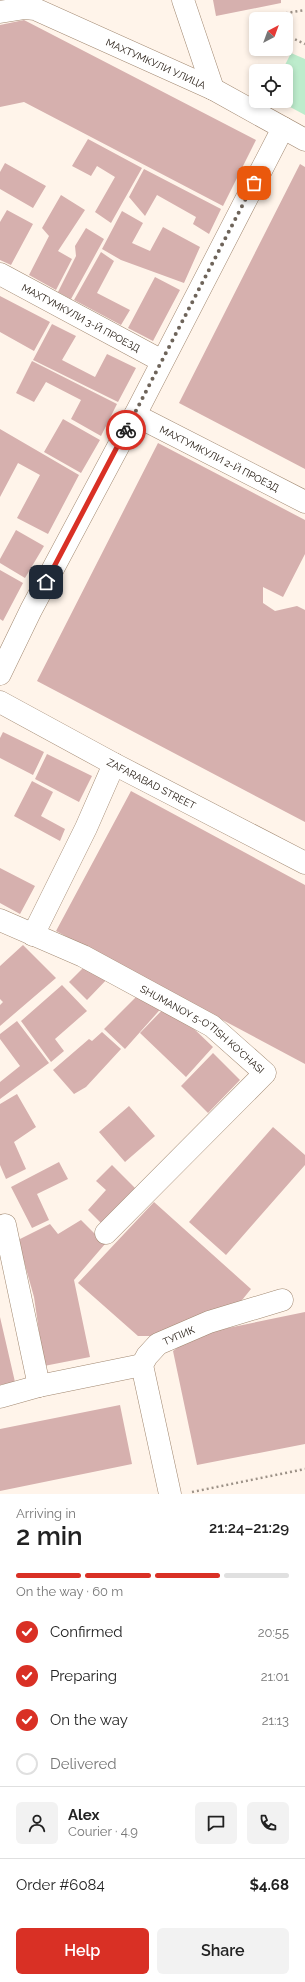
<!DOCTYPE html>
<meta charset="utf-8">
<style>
:root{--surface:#fff;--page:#f2f2f2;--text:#222;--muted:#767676;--line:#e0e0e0;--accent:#d93025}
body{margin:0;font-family:Raleway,sans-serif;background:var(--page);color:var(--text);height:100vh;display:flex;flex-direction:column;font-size:15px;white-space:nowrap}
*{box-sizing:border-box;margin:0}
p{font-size:13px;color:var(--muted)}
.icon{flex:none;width:22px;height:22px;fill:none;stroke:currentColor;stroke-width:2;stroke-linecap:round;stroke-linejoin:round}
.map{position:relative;height:1494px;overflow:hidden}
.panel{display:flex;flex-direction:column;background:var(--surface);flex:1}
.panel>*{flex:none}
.needle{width:26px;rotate:41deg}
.fabs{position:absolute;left:249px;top:12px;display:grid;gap:8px}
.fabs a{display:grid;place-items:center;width:44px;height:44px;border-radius:6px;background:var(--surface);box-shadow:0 2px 6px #0003;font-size:20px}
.pin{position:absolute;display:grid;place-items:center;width:34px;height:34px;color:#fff;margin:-17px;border-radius:8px;box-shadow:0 2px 6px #0006}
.courier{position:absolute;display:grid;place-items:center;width:40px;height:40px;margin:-20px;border:3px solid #d93025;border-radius:50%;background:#fff;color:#222;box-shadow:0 1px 5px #0007}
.summary em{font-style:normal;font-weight:600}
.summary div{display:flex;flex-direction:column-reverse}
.summary{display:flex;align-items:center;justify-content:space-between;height:68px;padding:0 16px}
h1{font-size:26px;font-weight:600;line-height:30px}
.bar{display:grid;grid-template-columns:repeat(4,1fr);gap:6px 4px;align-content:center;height:48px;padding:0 16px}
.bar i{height:5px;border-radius:3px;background:var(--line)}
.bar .current{background:var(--accent)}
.bar p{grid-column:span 4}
.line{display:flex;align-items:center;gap:10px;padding:0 16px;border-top:1px solid var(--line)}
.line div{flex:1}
.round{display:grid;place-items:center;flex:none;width:42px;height:42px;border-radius:6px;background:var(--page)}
ol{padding:0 16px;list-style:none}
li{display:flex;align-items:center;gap:12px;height:44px}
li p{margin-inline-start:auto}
li .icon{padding:4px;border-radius:50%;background:var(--accent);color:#fff;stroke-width:4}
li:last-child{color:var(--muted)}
li i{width:22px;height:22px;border:2px solid var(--line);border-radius:50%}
.action{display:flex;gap:8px;margin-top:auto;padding:8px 16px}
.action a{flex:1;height:46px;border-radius:6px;background:var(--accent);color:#fff;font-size:16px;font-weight:600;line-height:46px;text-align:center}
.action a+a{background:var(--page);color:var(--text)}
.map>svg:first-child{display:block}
.green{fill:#bdeccc}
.building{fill:#d6b0ae}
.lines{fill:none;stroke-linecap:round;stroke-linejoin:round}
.minor-casing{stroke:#a18871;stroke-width:23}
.path{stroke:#9d9288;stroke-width:2.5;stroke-dasharray:2 3;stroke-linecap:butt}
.minor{stroke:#fff;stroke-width:22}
.done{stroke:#6e645a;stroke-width:4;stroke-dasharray:0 7.2}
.route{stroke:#d93025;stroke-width:5}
.labels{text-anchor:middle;stroke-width:3;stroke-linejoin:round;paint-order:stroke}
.street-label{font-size:10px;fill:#20160d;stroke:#fff}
</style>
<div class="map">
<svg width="305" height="1494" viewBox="0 0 305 1494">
<rect width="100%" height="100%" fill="#fff4ea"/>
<!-- green -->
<path class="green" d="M291,53L305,59V115L279,101H286V71H282Z"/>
<!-- building -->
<path class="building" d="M213,0H281V3L216,16Z
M24,20L256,140L223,206L24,102L0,107V25Z
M88,139L142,168L111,223L95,212L115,177L97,166L91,176L72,166Z
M5,163L46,186L33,208L0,189V172Z
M300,164L305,167V469L179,403Z
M144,169L221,209L209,234L193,224L196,217L157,195L145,216L129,197Z
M61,195L85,210L58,251L72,259L56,290L29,275L49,236L42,228Z
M7,210L33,224L11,265L0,260V222Z
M122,211L143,223L132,243L150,251L163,227L200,247L184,283L121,260L102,249Z
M86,228L104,239L71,299L58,292L76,256L75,246Z
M101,252L114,261L97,293L130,310L121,325L74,300Z
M155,277L180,290L153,341L128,328Z
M0,296L50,322L34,351L0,332Z
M52,324L76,336L62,360L95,377L107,354L136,368L118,402L33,360Z
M32,361L117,404L101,436L71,419L81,400L46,382L34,402L16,393Z
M63,419L100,440L81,473L44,452Z
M0,429L79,475L48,534L17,518L40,475L18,463L0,497Z
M158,443L305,520V554L283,597L263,587V603L275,611L297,606L305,610V822L37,681Z
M16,530L44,546L25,578L0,563V559Z
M0,570L23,583L3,621L0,619Z
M3,732L44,752L33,775L0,758V738Z
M47,754L92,776L79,802L35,779Z
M32,781L53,792L41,816L65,829L60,841L14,816Z
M131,791L305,885V1064L56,931Z
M0,868L35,886L20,914L0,903Z
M23,945L56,978L0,1026V1005L3,1002L0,999V966Z
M88,963L111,975L87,1000L69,982Z
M62,985L87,1011L55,1039L64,1051L51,1062L21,1021Z
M143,990L165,1004L125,1049L104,1029Z
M168,1004L213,1047L186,1077L140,1033Z
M17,1021L49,1063L0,1099V1082L20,1066L0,1039V1034Z
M102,1032L121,1049L86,1087L74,1094L53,1070L89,1039L92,1041Z
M213,1053L240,1080L208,1113L181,1086Z
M17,1094L36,1127L14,1142L26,1169L6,1179L0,1165V1104Z
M129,1106L155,1136L125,1162L99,1132Z
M273,1127L305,1155V1165L226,1255L189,1222Z
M59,1162L68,1179L37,1194L49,1220L32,1228L11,1187Z
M112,1165L141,1194L106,1228L88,1210L106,1190L96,1181Z
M154,1202L251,1289L238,1305L162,1336H138L78,1283Z
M81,1220L105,1244L74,1280L90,1357L44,1366L34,1297L18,1240L50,1224L58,1234Z
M305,1312V1444L197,1465L173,1351L194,1335Z
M0,1317L15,1382L0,1385Z
M120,1405L132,1464L0,1491V1429Z"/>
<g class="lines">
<!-- minor casing -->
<g class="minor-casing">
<g id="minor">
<path d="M183,0L213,89"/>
<path id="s1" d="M0,12L25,8L35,9L213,89L305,140"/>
<path id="s2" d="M0,274L162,361"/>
<path id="s3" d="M135,415L305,502"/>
<path d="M0,674L31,610L135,415L283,128"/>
<path id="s4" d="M0,702L114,764L305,863"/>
<path id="s5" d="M0,920L83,956L212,1026L265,1073L106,1233"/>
<path d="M33,935L86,828L114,764"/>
<path d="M5,1225L39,1386"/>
<path d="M0,1397L39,1386L142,1365"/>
<path id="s6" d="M170,1494L142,1365L147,1356L158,1344L209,1322L282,1300"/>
</g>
</g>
<!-- path -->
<path class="path" d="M251,19L305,10
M286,35L305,44
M192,1492L305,1469"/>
<!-- minor -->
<use href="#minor" class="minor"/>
</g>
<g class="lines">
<!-- done -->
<path class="done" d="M126,430L254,183"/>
<!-- route -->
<path class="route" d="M46,582L126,430"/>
</g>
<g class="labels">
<!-- street labels -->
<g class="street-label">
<text dy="4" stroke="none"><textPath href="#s1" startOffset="168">МАХТУМКУЛИ УЛИЦА</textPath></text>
<text dy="4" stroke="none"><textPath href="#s2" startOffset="92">МАХТУМКУЛИ 3-Й ПРОЕЗД</textPath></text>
<text dy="4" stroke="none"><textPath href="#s3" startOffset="95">МАХТУМКУЛИ 2-Й ПРОЕЗД</textPath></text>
<text dy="4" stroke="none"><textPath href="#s4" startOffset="172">ZAFARABAD STREET</textPath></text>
<text dy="4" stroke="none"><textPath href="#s5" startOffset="231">SHUMANOY 5-O'TISH KO'CHASI</textPath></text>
<text dy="4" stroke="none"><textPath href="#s6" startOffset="181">ТУПИК</textPath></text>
</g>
</g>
</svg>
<div class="fabs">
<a><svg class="needle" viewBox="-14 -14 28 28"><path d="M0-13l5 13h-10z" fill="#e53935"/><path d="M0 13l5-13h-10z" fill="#767676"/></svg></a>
<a><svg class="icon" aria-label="locate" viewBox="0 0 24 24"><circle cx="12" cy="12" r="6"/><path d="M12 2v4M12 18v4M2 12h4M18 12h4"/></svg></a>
</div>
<div class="pin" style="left:254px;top:183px;background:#ea580c"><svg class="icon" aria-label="bag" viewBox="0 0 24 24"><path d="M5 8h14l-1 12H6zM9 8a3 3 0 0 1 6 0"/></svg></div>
<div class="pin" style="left:46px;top:582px;background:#1f2937"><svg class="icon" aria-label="home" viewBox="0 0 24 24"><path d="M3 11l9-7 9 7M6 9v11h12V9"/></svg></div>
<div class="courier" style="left:126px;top:430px"><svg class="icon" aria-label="bike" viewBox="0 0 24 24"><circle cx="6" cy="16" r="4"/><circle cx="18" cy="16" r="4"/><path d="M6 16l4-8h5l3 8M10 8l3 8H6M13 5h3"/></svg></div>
</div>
<section class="panel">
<div class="summary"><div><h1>2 min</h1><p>Arriving in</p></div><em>21:24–21:29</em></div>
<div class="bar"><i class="current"></i><i class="current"></i><i class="current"></i><i></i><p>On the way · 60 m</p></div>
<ol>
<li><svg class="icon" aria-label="check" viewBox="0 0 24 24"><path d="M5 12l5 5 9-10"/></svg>Confirmed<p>20:55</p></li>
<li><svg class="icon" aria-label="check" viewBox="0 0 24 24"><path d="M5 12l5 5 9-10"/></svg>Preparing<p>21:01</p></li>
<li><svg class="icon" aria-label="check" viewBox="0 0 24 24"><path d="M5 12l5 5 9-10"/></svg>On the way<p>21:13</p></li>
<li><i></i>Delivered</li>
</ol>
<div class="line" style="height:72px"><a class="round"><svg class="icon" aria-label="person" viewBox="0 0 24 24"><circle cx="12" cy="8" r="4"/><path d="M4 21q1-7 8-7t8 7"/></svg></a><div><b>Alex</b><p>Courier · 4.9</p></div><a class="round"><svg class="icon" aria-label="chat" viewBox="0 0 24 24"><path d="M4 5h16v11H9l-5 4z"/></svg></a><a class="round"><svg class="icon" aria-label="phone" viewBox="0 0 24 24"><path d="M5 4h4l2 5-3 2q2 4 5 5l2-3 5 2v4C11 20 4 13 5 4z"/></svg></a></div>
<div class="line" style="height:52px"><div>Order #6084</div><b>$4.68</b></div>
<div class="action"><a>Help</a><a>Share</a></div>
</section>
